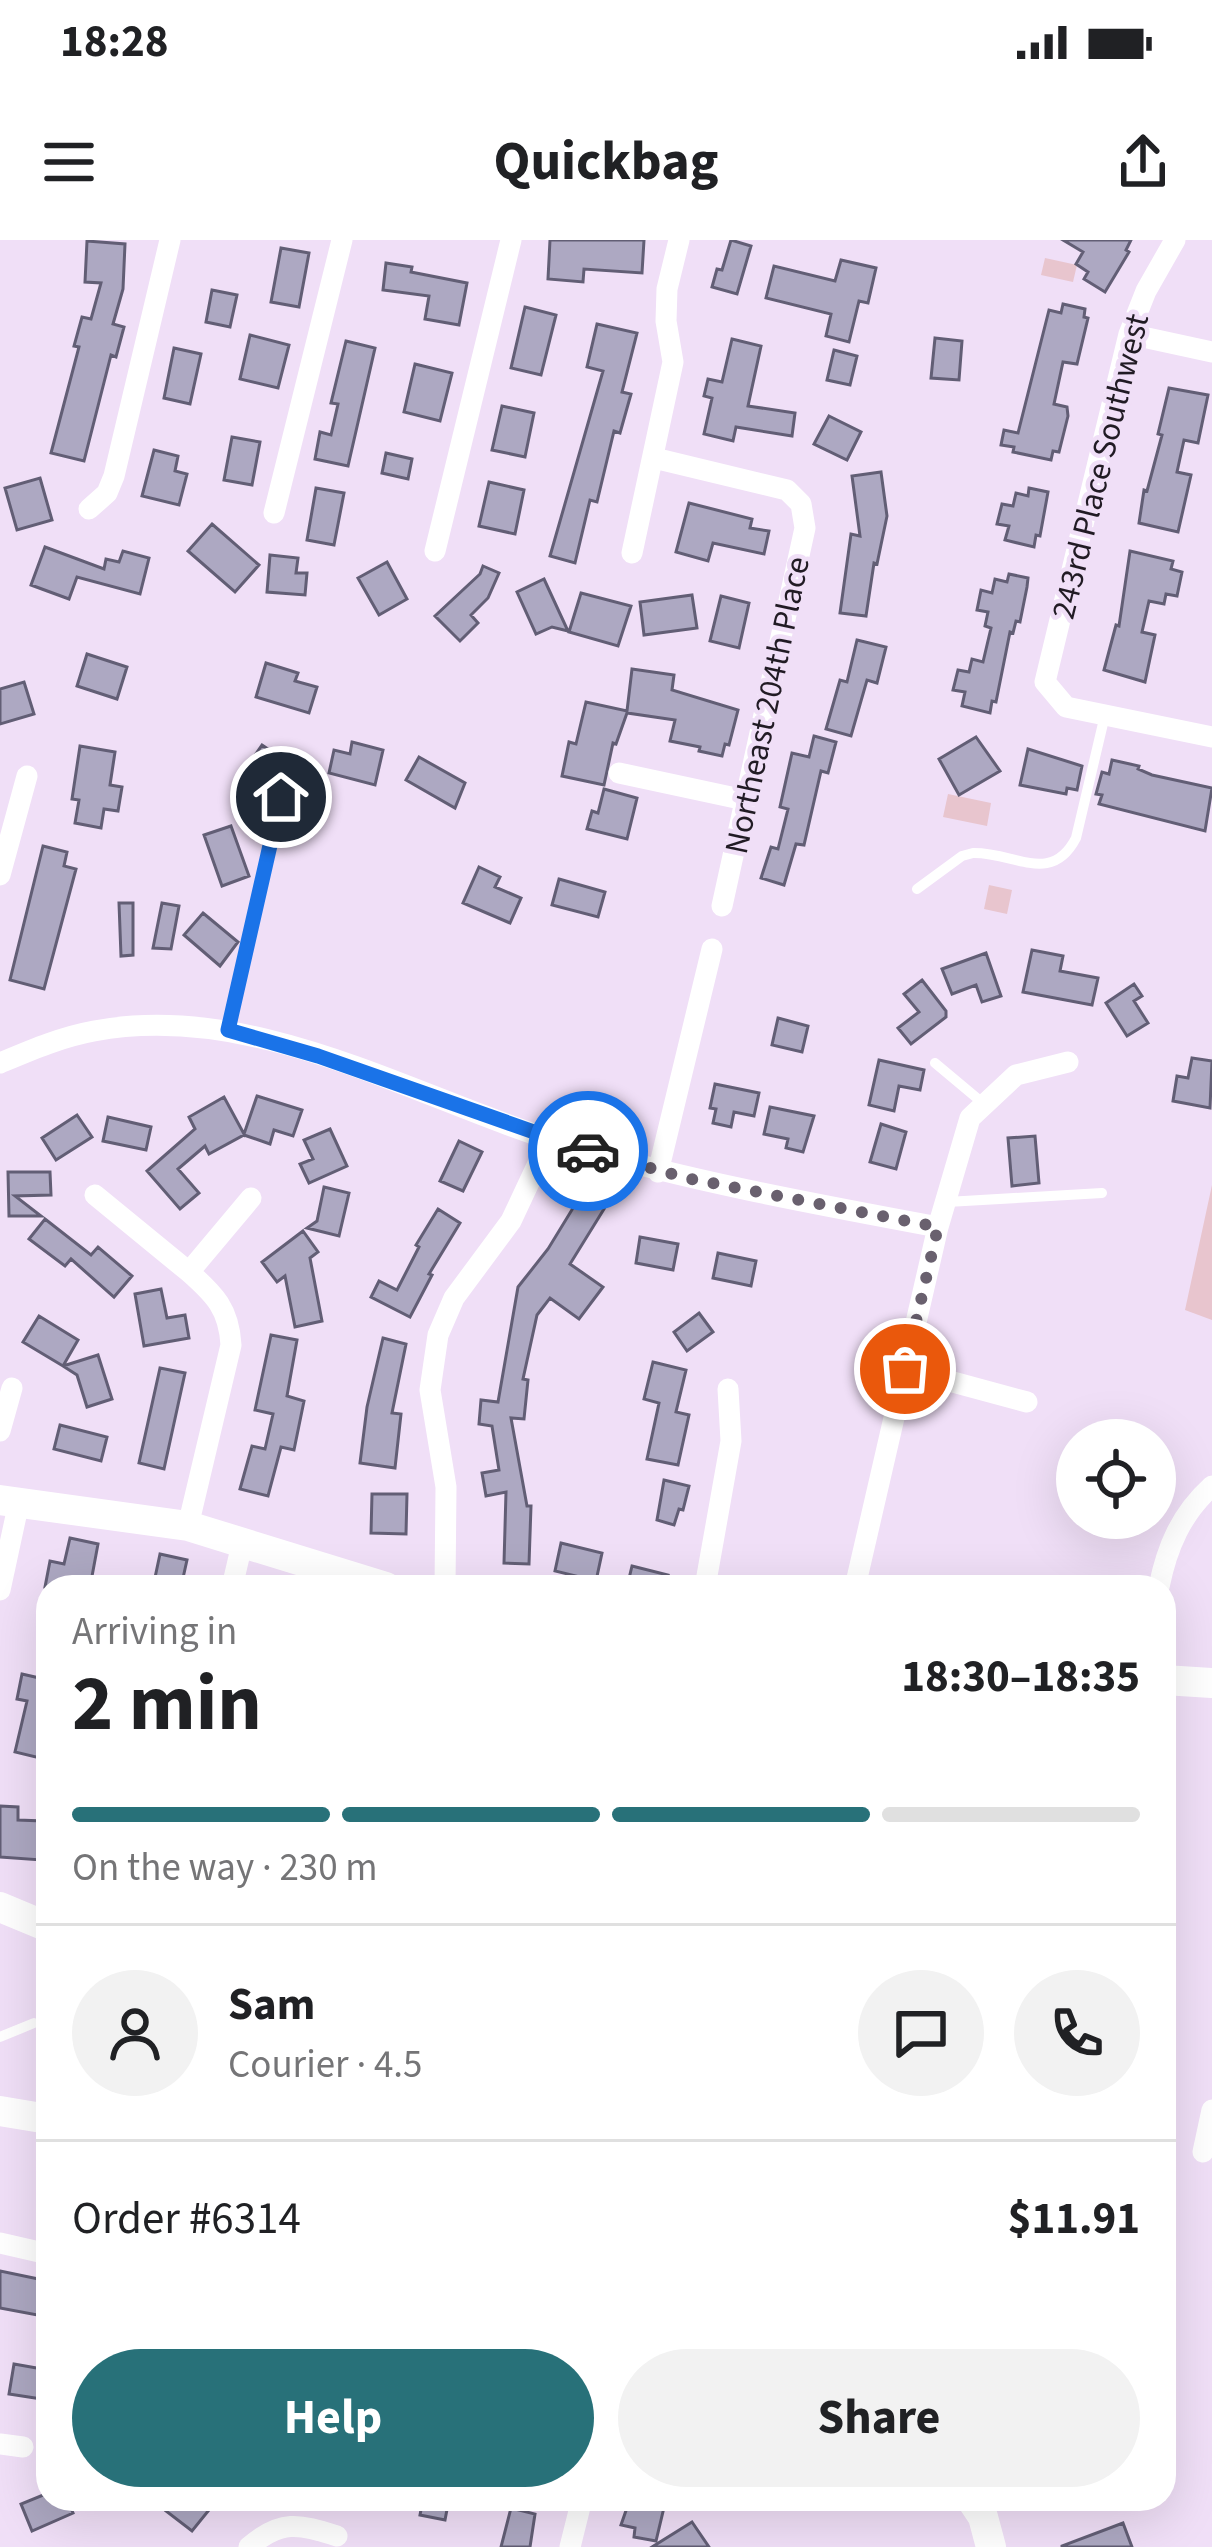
<!DOCTYPE html>
<meta charset="utf-8">
<style>
:root{--surface:#fff;--page:#f2f2f2;--text:#202124;--muted:#757577;--line:#e0e0e0;--accent:#287179}
body{margin:0;font-family:"Source Sans 3",sans-serif;background:var(--page);color:var(--text);height:100vh;display:flex;flex-direction:column;font-size:45px;white-space:nowrap}
*{box-sizing:border-box;margin:0}
p{font-size:39px;color:var(--muted)}
.icon{flex:none;width:66px;height:66px;fill:none;stroke:currentColor;stroke-width:2;stroke-linecap:round;stroke-linejoin:round}
.map{position:relative;flex:1;overflow:hidden}
.sheet{position:absolute;left:36px;top:1335px;width:1140px;height:936px;display:flex;flex-direction:column;background:var(--surface);border-radius:36px;box-shadow:0 12px 48px #0002}
.sheet>*{flex:none}
.tools{position:absolute;left:1056px;top:1179px;display:grid;gap:24px}
.tools a{display:grid;place-items:center;width:120px;height:120px;border-radius:50%;background:var(--surface);box-shadow:0 12px 48px #0002;font-size:60px}
.pin{position:absolute;display:grid;place-items:center;width:102px;height:102px;color:#fff;margin:-51px;border:6px solid #fff;border-radius:50%;box-shadow:0 3px 12px #0007}
.courier{position:absolute;display:grid;place-items:center;width:120px;height:120px;margin:-60px;border:9px solid #1a73e8;border-radius:50%;background:#fff;color:#222;box-shadow:0 3px 15px #0007}
.headline em{font-style:normal;font-weight:700}
.headline div{display:flex;flex-direction:column-reverse}
.headline{display:flex;align-items:center;justify-content:space-between;height:204px;padding:0 36px}
h1{font-size:78px;font-weight:700;line-height:90px}
.bar{display:grid;grid-template-columns:repeat(4,1fr);gap:18px 12px;align-content:center;height:144px;padding:0 36px}
.bar i{height:15px;border-radius:9px;background:var(--line)}
.bar .selected{background:var(--accent)}
.bar p{grid-column:span 4}
.line{display:flex;align-items:center;gap:30px;padding:0 36px;border-top:3px solid var(--line)}
.line div{flex:1}
.round{display:grid;place-items:center;flex:none;width:126px;height:126px;border-radius:63px;background:var(--page)}
.action{display:flex;gap:24px;margin-top:auto;padding:24px 36px}
.action a{flex:1;height:138px;border-radius:72px;background:var(--accent);color:#fff;font-size:48px;font-weight:700;line-height:138px;text-align:center}
.action a+a{background:var(--page);color:var(--text)}
.status{display:flex;justify-content:space-between;align-items:center;height:84px;padding:0 60px;background:var(--surface);direction:ltr}
.status svg{height:33px;fill:currentColor}
header{display:flex;justify-content:space-between;align-items:center;height:156px;padding:0 36px;background:var(--surface);font-size:54px;font-weight:700}
.map>svg:first-child{display:block}
.green{fill:#e8c5ce}
.building{fill:#ada8c2;stroke:#625e75;stroke-width:3}
.lines{fill:none;stroke-linecap:round;stroke-linejoin:round}
.lane{stroke:#fff;stroke-width:10}
.street{stroke:#fff;stroke-width:21}
.secondary{stroke:#fff;stroke-width:30}
.done{stroke:#69606e;stroke-width:12;stroke-dasharray:0 21.6}
.route{stroke:#1a73e8;stroke-width:15}
.labels{text-anchor:middle;stroke-width:9;stroke-linejoin:round;paint-order:stroke}
.street-label{font-size:33px;fill:#211b24;stroke:#f0dff7}
</style>
<div class="status"><b>18:28</b><svg viewBox="0 0 49 12"><path d="M0 12V9h3v3zM5 12V6h3v6zM10 12V3h3v9zM15 12V0h3v12zM26 1h20v11H26zM47 4h2v5h-2z"/></svg></div>
<header><svg class="icon" aria-label="menu" viewBox="0 0 24 24"><path d="M4 6h16M4 12h16M4 18h16"/></svg>Quickbag<svg class="icon" aria-label="share" viewBox="0 0 24 24"><path d="M12 15V3M7 8l5-5 5 5M5 13v7h14v-7"/></svg></header>
<div class="map">
<svg width="1212" height="2307" viewBox="0 0 1212 2307">
<rect width="100%" height="100%" fill="#f0dff7"/>
<!-- green -->
<path class="green" d="M1045,18L1077,25L1073,42L1041,35Z
M948,554L991,563L987,586L943,577Z
M989,645L1012,650L1007,674L984,669Z
M1212,945V1080L1185,1070Z"/>
<!-- building -->
<path class="building" d="M550,0H644L642,33L584,29L583,42L548,39Z
M731,0L751,6L737,54L712,47L717,29L722,30Z
M1063,0H1131L1126,10L1129,12L1105,52L1084,39L1088,32L1076,24L1083,12Z
M87,1L125,4L123,49L113,84L124,87L116,117L111,115L84,221L51,213L79,107L74,106L82,77L91,79L101,43L85,42Z
M281,8L309,13L299,67L271,62Z
M841,20L876,28L868,63L859,61L849,102L826,96L831,74L766,58L774,26L835,41Z
M386,23L412,27L411,32L467,43L459,85L425,79L429,56L383,50Z
M212,50L237,55L230,87L206,82Z
M1063,64L1085,69L1084,77L1088,78L1077,124L1063,122L1054,164L1067,167L1068,176L1059,212L1053,211L1051,220L1013,212L1014,207L1001,205L1004,190L1018,193L1049,70L1061,73Z
M525,67L556,75L541,135L511,128Z
M597,84L637,93L622,152L631,154L620,193L614,191L597,262L590,260L575,323L550,316L603,131L587,127Z
M250,95L289,105L278,148L240,139Z
M935,98L962,101L959,140L931,138Z
M732,99L761,106L748,166L795,173L792,196L736,187L733,201L704,194L712,158L704,156L708,139L722,142Z
M346,101L375,108L348,226L315,219L320,192L331,195L338,164L331,163Z
M174,108L201,114L190,164L164,158Z
M834,110L857,116L850,145L827,140Z
M415,124L452,133L440,181L404,172Z
M1169,148L1208,155L1198,203L1184,200L1177,232L1191,235L1178,292L1139,283L1144,250L1147,251L1162,195L1158,194Z
M502,166L534,173L525,217L492,210Z
M829,176L861,192L847,220L814,204Z
M232,197L260,202L252,245L224,240Z
M154,210L178,216L175,231L187,234L179,265L142,256Z
M386,213L412,219L408,239L382,233Z
M881,232L887,276L877,324L874,323L866,376L840,373L851,294L860,296L852,236Z
M40,238L52,280L17,290L5,248Z
M489,242L524,250L515,294L479,286Z
M316,248L344,253L334,305L307,300Z
M1029,248L1048,252L1040,296L1036,295L1034,307L1005,300L1009,286L997,284L1002,264L1013,266L1016,253L1028,256Z
M689,263L752,279L750,288L769,291L764,314L713,303L708,321L676,312Z
M212,284L259,325L235,352L188,311Z
M45,307L104,329L106,319L119,322L123,311L149,318L140,354L77,337L69,359L31,345Z
M1130,311L1173,321L1171,329L1182,332L1177,356L1166,354L1164,364L1149,361L1142,392L1155,395L1145,442L1104,430L1116,385L1119,386Z
M270,315L298,318L296,333H307L305,355L267,352Z
M387,322L407,359L379,375L358,338Z
M483,326L499,333L488,358L471,375L478,383L460,401L435,376L480,334Z
M1009,334L1028,338L1027,347L1020,382L1016,381L1013,393L1010,392L996,462L992,461L990,473L962,466L965,452L953,450L958,430L969,432L972,419L983,422L991,388L985,386L988,372L977,370L981,350L992,353L995,339L1007,342Z
M544,339L568,391L552,387L536,394L517,352Z
M581,353L631,366L618,406L569,392Z
M692,355L697,388L644,395L640,362Z
M721,356L749,363L739,408L710,401Z
M857,400L886,407L877,443L867,440L851,496L826,489L840,440L847,442Z
M87,414L127,427L117,459L77,446Z
M266,423L298,433L295,441L317,447L309,473L256,457Z
M632,429L674,435L672,450L738,470L729,505L725,504L722,516L699,511L700,507L670,501L675,480L627,473L616,504L613,503L604,545L562,536L569,502L576,504L586,462L627,471Z
M24,442L34,474L0,484V449Z
M814,496L836,502L828,533L821,531L804,605L796,604L784,645L761,638L771,607L778,609L788,569L780,567L792,513L809,517Z
M976,497L1000,531L959,555L939,519Z
M352,502L383,510L375,545L329,533L334,510L350,514Z
M262,505L281,518L255,556L236,543Z
M80,506L115,512L110,545L122,547L118,571L104,569L101,588L75,583L79,560L72,559Z
M1028,509L1082,526L1077,550L1067,548L1066,554L1020,545Z
M419,517L465,543L455,568L406,540Z
M1112,520L1139,526L1138,529L1152,535L1212,548L1205,591L1099,564L1102,555L1096,554L1102,532L1109,534Z
M604,549L637,558L627,599L587,589L592,571L598,573Z
M231,586L249,636L222,646L204,595Z
M43,606L67,612L64,626L76,629L44,749L10,740Z
M479,627L500,637L495,647L521,658L510,683L463,663Z
M559,639L605,652L598,677L552,665Z
M119,663H133V715L121,716Z
M162,663L179,666L171,709L153,708Z
M203,673L238,702L220,726L184,695Z
M1032,710L1063,716L1060,731L1098,738L1092,765L1023,752Z
M986,713L1001,756L982,762L976,745L952,754L942,729Z
M922,740L946,771V777L911,804L898,788L919,772L904,754Z
M1134,744L1142,756L1134,761L1148,783L1127,796L1106,763Z
M778,778L808,786L802,812L772,805Z
M1192,818L1212,821L1210,868L1173,861L1177,836L1188,838Z
M879,820L924,830L920,850L899,846L894,871L869,865Z
M715,844L759,853L754,876L734,872L731,887L713,883L716,869L710,868Z
M257,856L302,870L293,896L274,890L270,904L244,895L209,914L205,906L178,929L199,953L180,969L147,931L195,889L189,877L224,857L244,894Z
M770,867L814,876L803,912L786,908L788,899L764,894Z
M77,875L92,897L56,920L42,898Z
M108,877L151,887L146,910L103,901Z
M881,884L906,892L896,929L870,922Z
M330,889L347,926L309,943L300,924L313,919L304,900Z
M1035,896L1039,943L1012,946L1008,898Z
M459,901L482,912L463,951L440,941Z
M8,932H50L51,955L15,956L41,976H9Z
M324,947L349,953L339,996L307,988L317,981Z
M581,955L604,969L570,1024L603,1047L579,1079L550,1058L537,1075L523,1139L528,1140L524,1179L511,1178L527,1266H531L529,1324L504,1323L506,1252L486,1256L482,1233L499,1230L492,1186L479,1184L481,1160L498,1162L518,1047L548,1009Z
M438,969L460,983L429,1034L432,1035L410,1077L371,1057L379,1041L397,1050L419,1007L416,1005Z
M45,979L91,1015L98,1007L132,1036L114,1057L71,1019L65,1026L29,999Z
M303,991L318,1012L310,1018L322,1081L295,1087L285,1036L277,1042L262,1022Z
M640,997L678,1004L673,1030L636,1023Z
M718,1013L756,1021L751,1046L713,1038Z
M161,1049L167,1078L185,1075L189,1098L144,1106L135,1054Z
M699,1073L713,1092L687,1111L674,1092Z
M39,1076L78,1100L63,1126L23,1102Z
M271,1095L297,1100L287,1156L304,1161L294,1210L281,1207L268,1256L240,1249L252,1206L265,1209L273,1174L255,1170Z
M383,1098L406,1104L392,1173L401,1174L395,1228L360,1223L367,1167Z
M98,1115L112,1159L87,1167L77,1135L63,1126Z
M653,1122L686,1130L676,1172L689,1175L678,1225L647,1219L659,1163L644,1159Z
M160,1128L185,1133L164,1229L139,1223Z
M60,1185L107,1197L101,1221L54,1209Z
M664,1240L689,1246L683,1270L679,1269L674,1285L657,1280Z
M372,1254H407L406,1294L371,1293Z
M70,1298L98,1304L90,1347H45L50,1321L64,1324Z
M561,1303L602,1313L596,1341L555,1331Z
M160,1314L187,1320L181,1347H153Z
M632,1326L668,1335L664,1347H627Z
M22,1434L48,1440V1484L40,1518L15,1512L27,1461L17,1459Z
M0,1566L18,1567V1580L43,1581L41,1620L0,1617Z
M0,2031L48,2041V2077L0,2068Z
M14,2124L48,2130V2160L9,2154Z
M48,2253V2259H67L73,2273L32,2291L21,2264Z
M175,2259H205L213,2265L192,2291L166,2271Z
M423,2259H449L445,2280L420,2275Z
M630,2259H666L656,2301L634,2297L635,2288L621,2285Z
M511,2268L535,2274L530,2307H501Z
M692,2282L709,2307H652Z
M1123,2283L1132,2307H1062V2306Z"/>
<g class="lines">
<!-- lane -->
<path class="lane" d="M917,649L962,616L973,613C1015,612 1051,646 1076,598L1105,475
M228,790L281,557
M935,823L984,864
M947,962L1102,953
M0,1797L34,1783"/>
<!-- street -->
<path class="street" d="M1175,0L1146,51L1129,94L1045,442L1066,467L1212,497
M1129,94L1212,112
M654,218L787,250L801,264L805,288L722,666
M89,269L107,253L114,236L170,0
M274,273L342,0
M435,311L511,0
M632,313L673,122L666,81L667,49L679,0
M619,533L745,560
M0,635L27,536
M0,823C31,810 61,797 94,791C259,760 421,862 574,907C694,942 815,964 938,987
M658,932L712,709
M95,955L189,1032
M905,1129L1027,1162
M0,1191L12,1148
M188,1286L231,1105C229,1069 215,1055 189,1032L251,958
M232,1347L243,1300
M445,1347L446,1247L430,1150L438,1095L454,1058L511,981L549,900
M705,1347L731,1201L728,1149
M855,1347L938,987L970,878L1016,835L1068,822
M1159,1347C1167,1307 1181,1274 1212,1246
M0,1350L19,1262
M1203,1912L1212,1870
M0,2003L48,2014
M0,2204L23,2207
M249,2307C281,2279 299,2284 337,2296
M570,2307L582,2259"/>
<!-- secondary -->
<path class="secondary" d="M0,1260L188,1286L386,1347
M1164,1440L1212,1443
M0,1667L48,1687
M0,1871L48,1879
M971,2259L983,2277L991,2307"/>
</g>
<g class="lines">
<!-- done -->
<path class="done" d="M588,911L691,939L938,987L905,1129"/>
<!-- route -->
<path class="route" d="M281,557L228,790L318,816L588,911"/>
</g>
<g class="labels">
<!-- street labels -->
<g class="street-label">
<text transform="translate(1099 226) rotate(-76)" y="12">243rd Place Southwest</text>
<text transform="translate(766 465) rotate(-78)" y="12">Northeast 204th Place</text>
</g>
</g>
</svg>
<div class="tools">
<a><svg class="icon" aria-label="locate" viewBox="0 0 24 24"><circle cx="12" cy="12" r="6"/><path d="M12 2v4M12 18v4M2 12h4M18 12h4"/></svg></a>
</div>
<div class="pin" style="left:905px;top:1129px;background:#ea580c"><svg class="icon" aria-label="bag" viewBox="0 0 24 24"><path d="M5 8h14l-1 12H6zM9 8a3 3 0 0 1 6 0"/></svg></div>
<div class="pin" style="left:281px;top:557px;background:#1f2937"><svg class="icon" aria-label="home" viewBox="0 0 24 24"><path d="M3 11l9-7 9 7M6 9v11h12V9"/></svg></div>
<div class="courier" style="left:588px;top:911px"><svg class="icon" aria-label="car" viewBox="0 0 24 24"><path d="M5 17H2v-5l4-1 3-4h7l3 4 3 1v5h-3M9 17h6M6 11h13"/><circle cx="7" cy="17" r="2"/><circle cx="17" cy="17" r="2"/></svg></div>
<section class="sheet">
<div class="headline"><div><h1>2 min</h1><p>Arriving in</p></div><em>18:30–18:35</em></div>
<div class="bar"><i class="selected"></i><i class="selected"></i><i class="selected"></i><i></i><p>On the way · 230 m</p></div>
<div class="line" style="height:216px"><a class="round"><svg class="icon" aria-label="person" viewBox="0 0 24 24"><circle cx="12" cy="8" r="4"/><path d="M4 21q1-7 8-7t8 7"/></svg></a><div><b>Sam</b><p>Courier · 4.5</p></div><a class="round"><svg class="icon" aria-label="chat" viewBox="0 0 24 24"><path d="M4 5h16v11H9l-5 4z"/></svg></a><a class="round"><svg class="icon" aria-label="phone" viewBox="0 0 24 24"><path d="M5 4h4l2 5-3 2q2 4 5 5l2-3 5 2v4C11 20 4 13 5 4z"/></svg></a></div>
<div class="line" style="height:156px"><div>Order #6314</div><b>$11.91</b></div>
<div class="action"><a>Help</a><a>Share</a></div>
</section>
</div>
